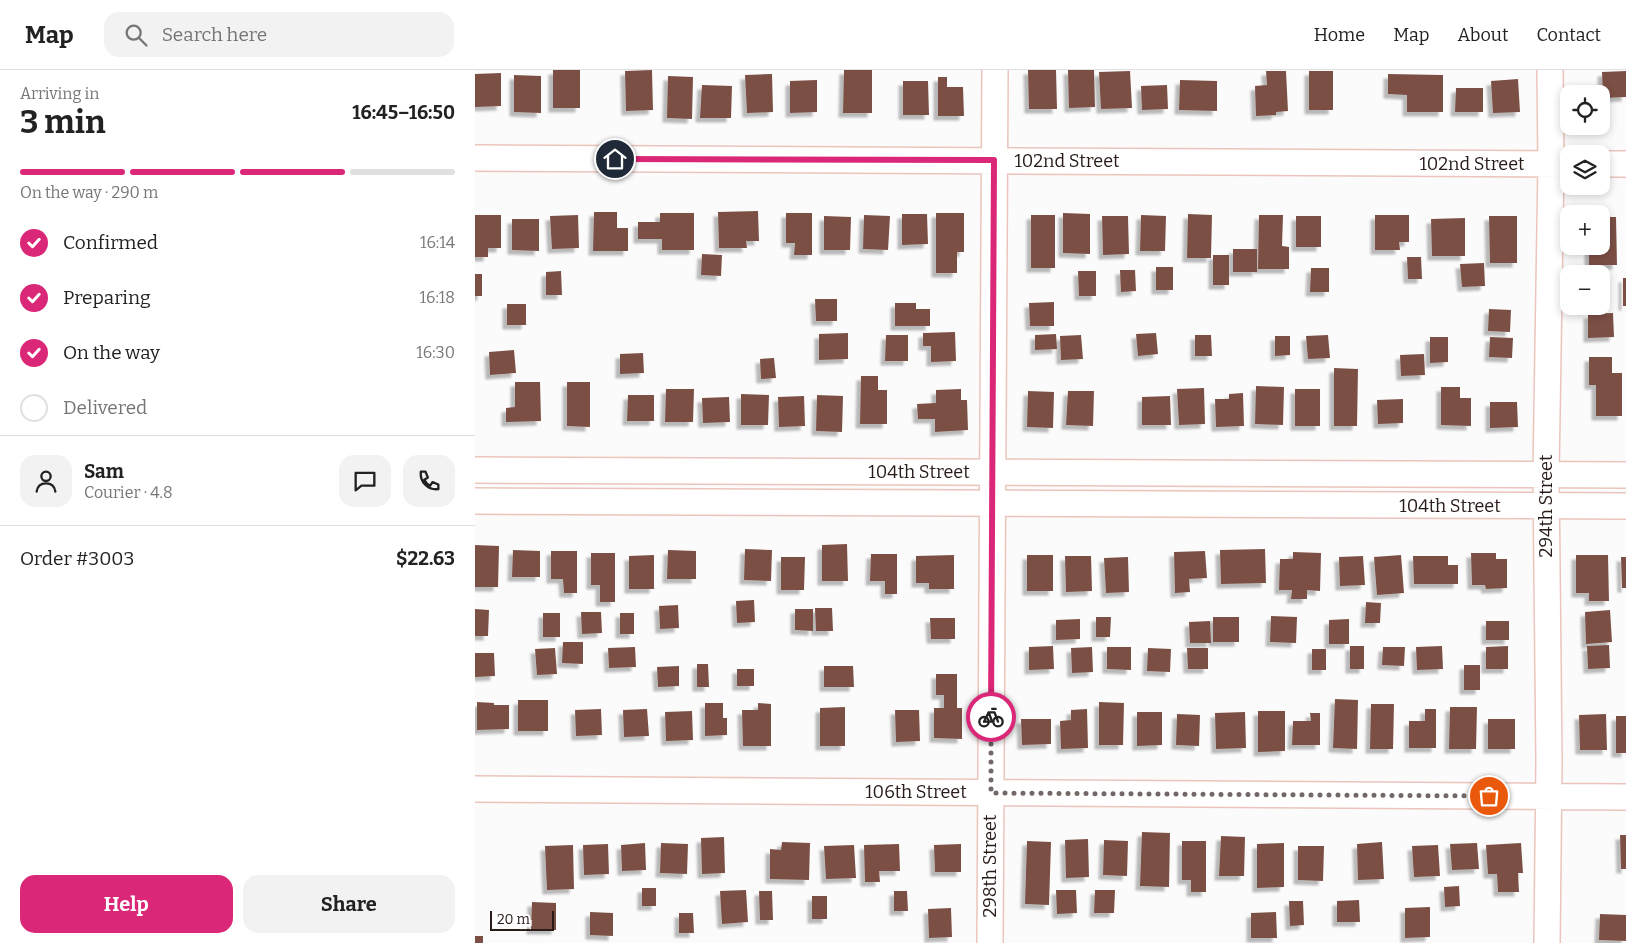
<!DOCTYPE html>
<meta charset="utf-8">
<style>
:root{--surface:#fff;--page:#f2f2f2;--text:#222;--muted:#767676;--line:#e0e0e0;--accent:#db2777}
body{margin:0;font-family:Bitter,serif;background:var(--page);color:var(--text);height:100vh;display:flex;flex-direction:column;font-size:19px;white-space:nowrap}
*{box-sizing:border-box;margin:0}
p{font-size:16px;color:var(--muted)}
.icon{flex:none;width:28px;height:28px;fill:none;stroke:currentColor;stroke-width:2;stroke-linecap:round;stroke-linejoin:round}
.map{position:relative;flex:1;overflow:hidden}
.panel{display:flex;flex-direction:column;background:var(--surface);width:475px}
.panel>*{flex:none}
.tools{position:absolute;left:1085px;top:15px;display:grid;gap:10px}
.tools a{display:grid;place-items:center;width:50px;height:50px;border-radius:10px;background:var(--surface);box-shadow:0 2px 8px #0003;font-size:25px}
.scale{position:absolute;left:15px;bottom:12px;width:64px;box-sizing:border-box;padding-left:5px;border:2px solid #281b18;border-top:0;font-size:14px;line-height:18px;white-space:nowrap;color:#281b18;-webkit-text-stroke:4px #fff;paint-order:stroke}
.pin{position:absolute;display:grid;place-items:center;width:42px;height:42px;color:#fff;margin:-21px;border:2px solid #fff;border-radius:50%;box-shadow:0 1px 5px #0007}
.courier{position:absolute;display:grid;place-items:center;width:50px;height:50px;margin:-25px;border:4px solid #db2777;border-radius:50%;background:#fff;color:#222;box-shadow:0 1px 6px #0007}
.overview em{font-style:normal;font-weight:700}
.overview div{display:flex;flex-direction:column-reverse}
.overview{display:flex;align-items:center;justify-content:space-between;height:85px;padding:0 20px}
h1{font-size:32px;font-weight:700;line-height:38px}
.bar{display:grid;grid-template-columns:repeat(4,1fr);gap:8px 5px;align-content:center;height:60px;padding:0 20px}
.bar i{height:6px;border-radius:4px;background:var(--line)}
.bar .on{background:var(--accent)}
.bar p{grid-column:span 4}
.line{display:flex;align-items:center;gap:12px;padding:0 20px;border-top:1px solid var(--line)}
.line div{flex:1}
.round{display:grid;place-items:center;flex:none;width:52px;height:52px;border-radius:15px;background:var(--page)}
ol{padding:0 20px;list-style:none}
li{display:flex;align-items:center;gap:15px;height:55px}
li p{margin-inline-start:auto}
li .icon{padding:5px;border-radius:50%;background:var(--accent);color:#fff;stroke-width:4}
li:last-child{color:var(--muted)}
li i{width:28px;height:28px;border:2px solid var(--line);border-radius:50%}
.primary-button{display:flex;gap:10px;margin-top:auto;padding:10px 20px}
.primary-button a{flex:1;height:58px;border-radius:15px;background:var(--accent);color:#fff;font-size:20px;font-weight:700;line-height:58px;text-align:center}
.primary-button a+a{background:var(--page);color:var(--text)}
header{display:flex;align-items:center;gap:30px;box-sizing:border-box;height:70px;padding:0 25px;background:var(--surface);border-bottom:1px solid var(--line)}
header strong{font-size:24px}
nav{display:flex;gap:28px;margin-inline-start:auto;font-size:18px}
.search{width:350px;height:45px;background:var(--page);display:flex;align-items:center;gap:12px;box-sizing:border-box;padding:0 18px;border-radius:15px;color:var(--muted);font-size:19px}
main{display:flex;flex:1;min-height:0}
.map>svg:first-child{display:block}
.building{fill:#7c5045;filter:url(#shadow)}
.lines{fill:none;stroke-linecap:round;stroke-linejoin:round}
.street-casing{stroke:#ebc5bc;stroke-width:28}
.street{stroke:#fff;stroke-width:25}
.done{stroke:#726967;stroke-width:5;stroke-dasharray:0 9}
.route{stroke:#db2777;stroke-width:6}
.labels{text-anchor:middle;stroke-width:5;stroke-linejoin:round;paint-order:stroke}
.street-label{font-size:18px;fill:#281b18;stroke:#fff}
</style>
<header>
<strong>Map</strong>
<div class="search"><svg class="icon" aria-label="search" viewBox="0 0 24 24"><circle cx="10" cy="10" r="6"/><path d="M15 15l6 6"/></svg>Search here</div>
<nav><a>Home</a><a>Map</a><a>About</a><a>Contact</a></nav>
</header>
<main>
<section class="panel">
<div class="overview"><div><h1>3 min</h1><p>Arriving in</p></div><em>16:45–16:50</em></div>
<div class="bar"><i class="on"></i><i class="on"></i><i class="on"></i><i></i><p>On the way · 290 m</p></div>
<ol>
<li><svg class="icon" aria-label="check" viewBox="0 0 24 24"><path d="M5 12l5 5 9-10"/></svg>Confirmed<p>16:14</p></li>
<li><svg class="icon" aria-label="check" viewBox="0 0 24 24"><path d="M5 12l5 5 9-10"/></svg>Preparing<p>16:18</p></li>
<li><svg class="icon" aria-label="check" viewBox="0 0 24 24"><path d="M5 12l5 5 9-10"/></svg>On the way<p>16:30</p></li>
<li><i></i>Delivered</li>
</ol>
<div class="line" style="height:90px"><a class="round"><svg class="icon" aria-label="person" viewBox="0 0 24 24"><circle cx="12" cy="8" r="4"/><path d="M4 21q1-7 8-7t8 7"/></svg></a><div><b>Sam</b><p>Courier · 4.8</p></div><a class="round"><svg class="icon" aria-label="chat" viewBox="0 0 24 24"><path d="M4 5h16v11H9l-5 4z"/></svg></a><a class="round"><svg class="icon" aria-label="phone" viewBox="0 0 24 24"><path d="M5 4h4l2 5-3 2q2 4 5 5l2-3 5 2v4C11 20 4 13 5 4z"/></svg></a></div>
<div class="line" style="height:65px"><div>Order #3003</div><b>$22.63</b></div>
<div class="primary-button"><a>Help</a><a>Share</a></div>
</section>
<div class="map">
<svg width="1151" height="873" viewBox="0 0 1151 873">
<defs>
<filter id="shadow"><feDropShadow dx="-4.5" dy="4.5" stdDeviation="1" flood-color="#0004"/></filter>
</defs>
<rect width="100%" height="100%" fill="#fbfbfb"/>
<!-- building -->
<path class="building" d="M78,0H105V38H78Z
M177,0L178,40L151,41L150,1Z
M369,0H397V43H368Z
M553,0H581L582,39H554Z
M593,0H619L620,37L594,38Z
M655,1L657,38L626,39L624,2Z
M791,1H811L813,41L801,42V45L781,46L780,16L792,15Z
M834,1H858V40H834Z
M1151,1V27L1128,28L1127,2Z
M26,3V36L0,37V4Z
M297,4L298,42L272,43L270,5Z
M913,4L968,5V42H932V25L913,24Z
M39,5L66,6V43L39,42Z
M193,6L218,7L217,49L192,48Z
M463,7H472V17H488L489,46H463Z
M1043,9L1045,42L1018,43L1016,11Z
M342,10V42L315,43V11Z
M705,10L742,11V41L704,40Z
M428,11H453L454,45H428Z
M227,15L257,16L256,48H225Z
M692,15L693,39L667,40L666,16Z
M981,18H1008V42H980Z
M283,141L284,171H271L272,178H244L243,142Z
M119,142H142V158H153V181H118Z
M185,143H219V180H187V169H163V152H185Z
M311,143H337V185H319L320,173H311Z
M461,143H489V182H482V203H461Z
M588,143L615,144V184L588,183Z
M427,144H452L453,174L427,175Z
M713,144L737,145L736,188H712Z
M0,145H26V178H13V187H0Z
M103,145L104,178L77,179L75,146Z
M389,145L415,146L413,180L388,179Z
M556,145H580V198H556Z
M666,145L691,146L690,181H665Z
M784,145H808L807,176L814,177V199H783Z
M900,145H934V172H924L925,180H900Z
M349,146L376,147L375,180H349Z
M627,146H653L654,184L628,185Z
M821,146H846V177H821Z
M1014,146H1042V193H1015Z
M1126,147H1141L1142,195H1114V176H1126Z
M990,148V186H957L956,149Z
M37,149H64V181L37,180Z
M758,179H782V202H758Z
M227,184L247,185L246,206L226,205Z
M738,185H754V215H738Z
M932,187H946L947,209H933Z
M1009,193L1010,216L987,217L985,194Z
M681,197H698V220H681Z
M836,198H854V222H835Z
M645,200H660L661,221L646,222Z
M86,201L87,225H71V202Z
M603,201H621V226H604Z
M0,204H7V226H0Z
M1148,208H1151V236H1148Z
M340,229H362V251H341Z
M579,232V256H555L554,233Z
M420,233H441V239H455V256H420Z
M32,234H51V255H32Z
M1014,239L1036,240L1035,262L1013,261Z
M1138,243L1139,267L1113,268V244Z
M480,262L481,291L456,292V276H448V263Z
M373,263V289L344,290V264Z
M681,263L683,284L663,286L661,264Z
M581,264L582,279L560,280V265Z
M411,265H433V291H410Z
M606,265L608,289L586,290L585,266Z
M720,265H736L737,286H720Z
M853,265L855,288L833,289L831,266Z
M800,266H815V285L800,286Z
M955,267H973V292L955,293Z
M1015,267L1038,268L1037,288L1014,287Z
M39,280L41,303L15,305L14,282Z
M168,283L169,303L145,304V284Z
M949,284L950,305L926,306L925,285Z
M1114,287H1137V303H1147V346H1121V315H1114Z
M299,288L301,308L286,309L285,289Z
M859,298L883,299L882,356H859Z
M386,306H403V320H412V354H385Z
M40,312H65L66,351L31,352V338L40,337Z
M92,312H115V357L92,356Z
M781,316L809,317L808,355L780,354Z
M966,317H985V328H996V356L966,355Z
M729,318L730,354L704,355L702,319Z
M191,319H219L218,352H190Z
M486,319V330H492L493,360L460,362V349H443L442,334L461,333V320Z
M820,319H845V356H820Z
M553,321L579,322L578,358L552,357Z
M593,321H619L618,356L591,355Z
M768,323L769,356L741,357L740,329H754V324Z
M266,324L294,325L293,355H266Z
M153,325H179V351H152Z
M342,325L368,326L367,362L341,361Z
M329,326L330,356L304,357L303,327Z
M695,326L696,355H667V327Z
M254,327L255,352L228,353L227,328Z
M928,329V353L903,354L902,330Z
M1015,332H1042L1043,357L1015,358Z
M372,474L373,511H347V475Z
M0,475L24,476L23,517H0Z
M270,479L297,480L296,511L269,510Z
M790,479L791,513L746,514L745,480Z
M38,480L65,481V507H37Z
M193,480L221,481V509H192Z
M76,481H102V523H89L88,509H76Z
M730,481L732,508L714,509L715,522L700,523L699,482Z
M818,482L846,483L845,521L832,520V529H816L817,520H804L805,489H818Z
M116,483H140V532H125V515H116Z
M996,483H1021V489H1032V518L1011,519L1010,515H997Z
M396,484H422V524H410V511H395Z
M179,485V519H154V486Z
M479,485V519H454V513H441V486Z
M552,485H578V521H552Z
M926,485L929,523L902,525L899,487Z
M1101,485H1133L1134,531H1114V523H1101Z
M590,486H616L617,521L591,522Z
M888,486L890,515L865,516L864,487Z
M938,486H973V495H983V514H939Z
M306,487H330L329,520H306Z
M653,487L654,522L631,523L629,488Z
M1146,487H1151V518H1147Z
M279,530L280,552L262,553L261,531Z
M891,532L906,533L905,553H890Z
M203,535L204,558L185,559L184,536Z
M340,538H357L358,561H341Z
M0,539L14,540L13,566H0Z
M320,539H338V561L320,560Z
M1135,540L1137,572L1111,574L1110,542Z
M106,542H126L127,563L107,564Z
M68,543H85V567H68Z
M145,543H159V564H145Z
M796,546L822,547L821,573L795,572Z
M621,547H636L635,567H621Z
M738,547H764V572H738Z
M455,548H480V569H456Z
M605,549V569L581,570V550Z
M874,549V574H854V550Z
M735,551L736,573H715L714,552Z
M1011,551H1034V570H1011Z
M88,572H108V594L87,593Z
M1134,575L1135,598L1113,599L1112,576Z
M578,576L579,599L554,600V577Z
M875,576H889V599H875Z
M967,576L968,599L942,600L941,577Z
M1033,576V599H1011V577Z
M160,577L161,597L134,598L133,578Z
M617,577L618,602L597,603L596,578Z
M632,577H656V600L632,599Z
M908,577H930L929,596L907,595Z
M80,578L82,604L62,605L60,579Z
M673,578L696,579L695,602L672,601Z
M712,578H733V599H713Z
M837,579H851V600H837Z
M0,583H19L20,606L0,607Z
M222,594H233L234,617H222Z
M989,595H1005V620H989Z
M204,596V616L183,617L182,597Z
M349,596H378L379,617H349Z
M262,599H279V616H262Z
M461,604H482V638H487V669L459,668V638H469V625H461Z
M860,629L883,630L882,679L858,678Z
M43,630H73V661H43Z
M2,632L19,633V635H34V659L2,660Z
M624,632L649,633L648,675H624Z
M230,633H248V648H252V665L230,666Z
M283,633L296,634V676H268L267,640H283Z
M896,634H919L918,679H895Z
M370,637V676H345V638Z
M975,637H1002L1001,679H974Z
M126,639L127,665L101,666L100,640Z
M172,639L174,666L149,667L148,640Z
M612,639L613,678L586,679L585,651L596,650V640Z
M950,639H961V678H934V651H950Z
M420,640H444L445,671L421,672Z
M217,641L218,670L191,671L190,642Z
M783,641H810V681L783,682Z
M662,642H687V675L662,676Z
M770,642L771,678L741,679L740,643Z
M835,643H845V675H817L818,651H836Z
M702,644L725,645L724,676L701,675Z
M1131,644L1132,680H1105L1104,645Z
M1141,646H1151V683H1141Z
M546,649H576V674L547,675Z
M1013,649H1040V679H1013Z
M667,762L695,763L694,817L665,816Z
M1145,765H1151V799H1146Z
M746,766L770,767L769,806H744Z
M249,767L250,803L227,804L226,768Z
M613,769L614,807L591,808L590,770Z
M629,770L653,771L652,806L628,805Z
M552,771L576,772L574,835L550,834Z
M707,771H731V822H716V810H707Z
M307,772L335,773L334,810L295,809V779L306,780Z
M907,772L909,809L883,810L882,774Z
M170,773L171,800L147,801L146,775Z
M186,773L213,774L212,804L185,803Z
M809,773V817L782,818V774Z
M1002,773L1004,799L977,800L975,774Z
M1046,773L1048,803H1043L1044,822H1023L1022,804H1013L1011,775Z
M133,774L134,804L109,805L108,775Z
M424,774L425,801H404L405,812H390L389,775Z
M486,774V802H460L459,775Z
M98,775L99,819L72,820L70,776Z
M379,775L381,808L351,809L349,776Z
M963,775L965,806L939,807L937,776Z
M823,776H849L848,811L823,810Z
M984,816L985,836L970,837L969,817Z
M167,818H181V836H167Z
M271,820L273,852L247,854L245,821Z
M581,820H601L602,843L582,844Z
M620,820H640L639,843H619Z
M284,821H297L298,850H285Z
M419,821H432L433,841H419Z
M337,826H352V849H337Z
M884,830L885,852H862V831Z
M814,831H828L829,855L815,856Z
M57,832L81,833V860H56Z
M955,837V867L930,868V838Z
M476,838L477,867L454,868L453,839Z
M115,842L138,843V866L115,865Z
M801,842L802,868H776V843Z
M204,843H218L219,863H204Z
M1125,844L1151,845V871L1124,870Z
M0,866H8V873H0Z"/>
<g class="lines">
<!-- street casing -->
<g class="street-casing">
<path id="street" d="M0,88L1094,94
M1126,94H1151
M0,400L1151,405
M0,431L1151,436
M0,719L1151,727
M515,873L520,0
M1072,873L1074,692L1071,405L1076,94L1075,0"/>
</g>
<!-- street -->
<use href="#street" class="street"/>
</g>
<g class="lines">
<!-- done -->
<path class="done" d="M516,647V723L1014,726"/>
<!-- route -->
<path class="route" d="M140,89L519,90L516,647"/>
</g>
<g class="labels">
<!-- street labels -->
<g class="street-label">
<text x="592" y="97">102nd Street</text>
<text x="997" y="100">102nd Street</text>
<text x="444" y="408">104th Street</text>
<text x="975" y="442">104th Street</text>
<text transform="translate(1071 436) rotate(-90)" y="6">294th Street</text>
<text x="441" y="728">106th Street</text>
<text transform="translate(515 796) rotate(-90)" y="6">298th Street</text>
</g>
</g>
</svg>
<div class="tools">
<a><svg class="icon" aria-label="locate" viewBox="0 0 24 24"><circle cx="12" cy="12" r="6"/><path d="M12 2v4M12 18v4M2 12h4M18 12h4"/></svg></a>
<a><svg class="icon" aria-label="layers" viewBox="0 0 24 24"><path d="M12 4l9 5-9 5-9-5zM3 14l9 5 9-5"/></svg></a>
<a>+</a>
<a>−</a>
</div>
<div class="scale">20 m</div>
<div class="pin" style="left:1014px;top:726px;background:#ea580c"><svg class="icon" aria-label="bag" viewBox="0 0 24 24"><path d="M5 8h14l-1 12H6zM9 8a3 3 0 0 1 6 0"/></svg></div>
<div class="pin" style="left:140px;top:89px;background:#1f2937"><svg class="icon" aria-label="home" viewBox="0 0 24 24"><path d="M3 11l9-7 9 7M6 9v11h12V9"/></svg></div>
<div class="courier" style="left:516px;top:647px"><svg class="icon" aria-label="bike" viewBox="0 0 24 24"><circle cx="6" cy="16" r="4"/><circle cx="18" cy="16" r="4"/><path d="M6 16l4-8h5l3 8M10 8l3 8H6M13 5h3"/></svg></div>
</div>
</main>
